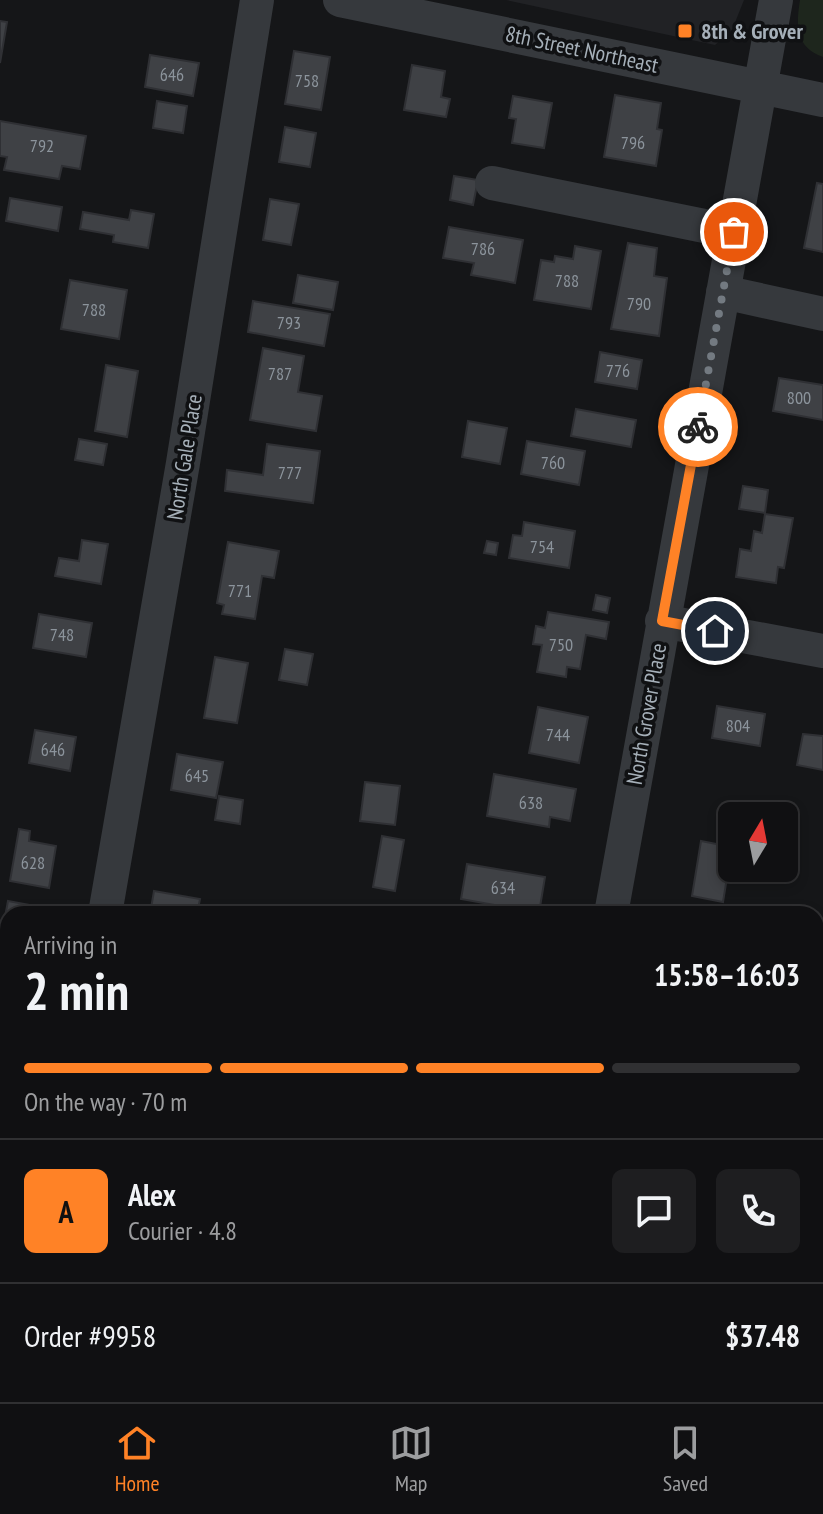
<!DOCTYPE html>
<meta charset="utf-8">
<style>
:root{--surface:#101012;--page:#1e1e20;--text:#f1f3f6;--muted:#9c9d9f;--line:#303032;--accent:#ff8226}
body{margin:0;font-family:"PT Sans Narrow",sans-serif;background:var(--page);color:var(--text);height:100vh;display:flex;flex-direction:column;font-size:30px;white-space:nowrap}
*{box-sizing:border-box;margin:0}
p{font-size:26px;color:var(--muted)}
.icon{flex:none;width:44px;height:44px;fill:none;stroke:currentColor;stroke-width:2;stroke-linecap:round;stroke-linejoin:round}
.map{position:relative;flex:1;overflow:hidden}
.panel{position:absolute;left:0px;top:906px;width:824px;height:496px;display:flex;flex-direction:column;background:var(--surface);border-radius:24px 24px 0 0;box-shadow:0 4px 12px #0003,0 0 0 2px var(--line)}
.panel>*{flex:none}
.needle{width:52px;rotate:10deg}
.fabs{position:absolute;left:718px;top:802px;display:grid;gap:16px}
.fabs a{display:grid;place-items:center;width:80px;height:80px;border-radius:12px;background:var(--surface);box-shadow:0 4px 12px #0003,0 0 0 2px var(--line);font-size:40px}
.pin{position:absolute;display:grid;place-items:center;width:68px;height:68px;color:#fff;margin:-34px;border:4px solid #fff;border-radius:50%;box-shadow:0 2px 8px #0007}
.courier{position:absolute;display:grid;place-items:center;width:80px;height:80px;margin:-40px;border:6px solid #ff8226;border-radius:50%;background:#fff;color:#222;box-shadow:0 2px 10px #0007}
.summary em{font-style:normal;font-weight:800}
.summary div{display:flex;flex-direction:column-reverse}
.summary{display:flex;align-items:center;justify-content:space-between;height:136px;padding:0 24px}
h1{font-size:52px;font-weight:800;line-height:60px}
.bar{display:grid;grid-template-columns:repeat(4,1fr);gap:12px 8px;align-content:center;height:96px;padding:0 24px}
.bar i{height:10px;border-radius:6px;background:var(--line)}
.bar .active{background:var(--accent)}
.bar p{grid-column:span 4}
.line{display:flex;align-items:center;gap:20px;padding:0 24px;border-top:2px solid var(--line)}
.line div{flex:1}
.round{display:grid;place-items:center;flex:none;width:84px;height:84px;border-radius:12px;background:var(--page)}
.tab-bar{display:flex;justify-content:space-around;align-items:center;height:112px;border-top:2px solid var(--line);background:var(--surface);font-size:22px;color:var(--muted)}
.tab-bar a{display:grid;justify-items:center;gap:4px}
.tab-bar .active{color:var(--accent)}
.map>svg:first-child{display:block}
.built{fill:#212225}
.green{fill:#1e261d}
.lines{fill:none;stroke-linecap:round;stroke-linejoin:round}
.canal{stroke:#2a393d;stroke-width:26}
.building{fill:#3f4145;stroke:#2f3034;stroke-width:2}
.minor{stroke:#36393d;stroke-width:34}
.done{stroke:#737a81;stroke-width:8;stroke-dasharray:0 14.4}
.route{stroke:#ff8226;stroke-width:10}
.poi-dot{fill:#ff8226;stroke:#101113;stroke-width:3}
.labels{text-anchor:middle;stroke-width:7;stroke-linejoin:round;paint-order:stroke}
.number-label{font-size:18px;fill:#8c949c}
.poi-label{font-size:22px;font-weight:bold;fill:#a6b0b9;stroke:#101113;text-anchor:start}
.street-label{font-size:22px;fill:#a6b0b9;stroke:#101113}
</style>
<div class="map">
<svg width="823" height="1402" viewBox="0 0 823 1402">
<rect width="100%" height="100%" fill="#151618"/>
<!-- built -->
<path class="built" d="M506,0H744L732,30L715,45Z"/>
<!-- green -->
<path class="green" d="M800,0H823V57C795,47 796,25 800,0Z"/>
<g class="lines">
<!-- canal -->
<path class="canal" d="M0,1102L4,1116L0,1122"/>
</g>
<!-- building -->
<path class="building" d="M0,21L7,22L0,63Z
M294,51L330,57L321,110L285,104Z
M150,55L199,63L193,96L145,87Z
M412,65L445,71L441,97L450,99L446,117L404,110Z
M615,95L661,103L657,129L662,130L656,166L604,157Z
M513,96L552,103L544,148L512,143L516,119L509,118Z
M157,101L187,106L183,133L153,128Z
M0,121L86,136L80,169L62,166L59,179L4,170L7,157L0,156Z
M285,127L316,133L310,167L279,162Z
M454,176L478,180L473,205L450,200Z
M817,183L823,184V252L804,248Z
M10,198L62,207L58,231L6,221Z
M270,199L299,204L291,245L263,240Z
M131,210L154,214L148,248L113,242L114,235L80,229L83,212L129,220Z
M449,227L523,240L515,283L471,275L474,263L443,258Z
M628,243L657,248L654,276L667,278L659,336L611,329Z
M575,246L601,251L591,309L534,300L541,260L554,262L555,256L573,259Z
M298,275L338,282L333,310L293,303Z
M70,280L127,290L119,339L61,329Z
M253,301L330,314L324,346L248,332Z
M263,348L304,356L298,392L322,396L316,431L250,420Z
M600,352L642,360L637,389L595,382Z
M106,365L138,371L127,437L95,431Z
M779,378L823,385V420L773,411Z
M576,409L636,420L631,447L571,436Z
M468,421L507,428L500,464L462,457Z
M79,439L107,444L103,465L75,460Z
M527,441L585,451L579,485L521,474Z
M267,444L320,451L313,503L225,491L227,470L263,475Z
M743,486L768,490L765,513L739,509Z
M765,514L793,518L784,568L778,567L776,583L736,577L740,549L751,551L754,531L762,533Z
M524,522L575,531L569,568L509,558L513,535L522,536Z
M82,540L108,544L101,584L55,576L59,558L79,561Z
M487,541L498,543L496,555L484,553Z
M228,542L279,551L274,578L262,576L255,619L222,614L224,605L217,603Z
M596,595L610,598L607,613L593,610Z
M548,612L609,622L606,639L586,635L580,669L567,667L566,677L537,672L542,645L533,644L536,626L545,628Z
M39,614L92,623L86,657L33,648Z
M285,649L313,654L307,685L279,680Z
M215,657L248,663L237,723L204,718Z
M717,706L765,714L760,746L712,738Z
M538,707L588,717L579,763L529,753Z
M35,730L76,737L70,771L29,763Z
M803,734L823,736V770L797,765Z
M177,754L223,762L216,798L171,790Z
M494,774L576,789L570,821L550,817L549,827L487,816Z
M365,782L400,786L395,825L360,821Z
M219,796L243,800L240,824L215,820Z
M19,829L30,831L29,841L56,846L49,888L10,881Z
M382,836L404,840L395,891L373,887Z
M701,841L732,847L723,902L692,896Z
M467,864L545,877L539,913L461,899Z
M154,891L200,899L197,914H150Z
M8,901L46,908L45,914H8V981L0,980V943Z
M816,1083L823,1085V1136L816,1135Z
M816,1151L823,1152V1184L816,1183Z
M0,1153L8,1164V1223L0,1212Z
M8,1281V1323L0,1325V1282Z
M0,1345L8,1347V1368L0,1366Z
M229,1394H245L264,1397L263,1402H228Z
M432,1394H465L464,1402H431Z
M756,1394H788L787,1402H755Z"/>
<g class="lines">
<!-- minor -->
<path class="minor" d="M340,0L823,100
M492,183L734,232
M723,292L823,314
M662,621L823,651
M105,914L183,463L257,0
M611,914L776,0
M816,1245L823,1246
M525,1402L526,1394"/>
</g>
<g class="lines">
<!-- done -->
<path class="done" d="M698,427L734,232"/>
<!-- route -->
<path class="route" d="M698,427L662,621L715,631"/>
</g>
<!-- markers -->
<rect class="poi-dot" x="677" y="23" width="16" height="16" rx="4"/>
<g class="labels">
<!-- number labels -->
<g class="number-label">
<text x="172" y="81">646</text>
<text x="307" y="87">758</text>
<text x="633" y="149">796</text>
<text x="42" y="152">792</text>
<text x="483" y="255">786</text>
<text x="567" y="287">788</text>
<text x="639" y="310">790</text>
<text x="94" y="316">788</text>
<text x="289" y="329">793</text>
<text x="618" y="377">776</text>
<text x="280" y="380">787</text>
<text x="799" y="404">800</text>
<text x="553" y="469">760</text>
<text x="290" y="479">777</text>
<text x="542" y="553">754</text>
<text x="240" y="597">771</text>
<text x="62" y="641">748</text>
<text x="561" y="651">750</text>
<text x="738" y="732">804</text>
<text x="558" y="741">744</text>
<text x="53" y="756">646</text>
<text x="197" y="782">645</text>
<text x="531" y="809">638</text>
<text x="33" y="869">628</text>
<text x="503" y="894">634</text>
</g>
<!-- poi labels -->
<g class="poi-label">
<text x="701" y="39">8th &amp; Grover</text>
</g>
<!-- street labels -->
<g class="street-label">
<text transform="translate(582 49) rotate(12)" y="8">8th Street Northeast</text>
<text transform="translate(184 457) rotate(-81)" y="8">North Gale Place</text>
<text transform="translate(646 714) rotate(-80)" y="8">North Grover Place</text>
</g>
</g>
</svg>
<div class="fabs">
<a><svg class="needle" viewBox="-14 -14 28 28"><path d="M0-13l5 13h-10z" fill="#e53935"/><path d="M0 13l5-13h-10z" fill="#9c9d9f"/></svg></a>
</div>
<div class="pin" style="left:734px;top:232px;background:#ea580c"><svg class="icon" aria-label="bag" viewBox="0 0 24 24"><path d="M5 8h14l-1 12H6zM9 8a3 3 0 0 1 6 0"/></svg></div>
<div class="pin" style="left:715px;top:631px;background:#1f2937"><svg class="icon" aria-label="home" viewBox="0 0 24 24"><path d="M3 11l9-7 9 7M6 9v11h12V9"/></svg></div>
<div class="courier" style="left:698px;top:427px"><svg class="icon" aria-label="bike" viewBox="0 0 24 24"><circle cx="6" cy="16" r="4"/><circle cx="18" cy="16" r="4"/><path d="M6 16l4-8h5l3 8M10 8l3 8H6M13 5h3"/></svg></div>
<section class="panel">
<div class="summary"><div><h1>2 min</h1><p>Arriving in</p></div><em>15:58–16:03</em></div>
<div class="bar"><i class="active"></i><i class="active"></i><i class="active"></i><i></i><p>On the way · 70 m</p></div>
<div class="line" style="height:144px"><b class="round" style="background:var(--accent);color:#111">A</b><div><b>Alex</b><p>Courier · 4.8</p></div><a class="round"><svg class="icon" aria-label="chat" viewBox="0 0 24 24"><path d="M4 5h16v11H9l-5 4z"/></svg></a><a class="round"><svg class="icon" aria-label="phone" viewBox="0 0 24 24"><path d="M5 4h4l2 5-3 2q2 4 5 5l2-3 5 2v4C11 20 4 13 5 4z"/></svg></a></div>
<div class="line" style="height:104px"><div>Order #9958</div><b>$37.48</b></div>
</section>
</div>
<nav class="tab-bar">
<a class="active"><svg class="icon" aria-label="home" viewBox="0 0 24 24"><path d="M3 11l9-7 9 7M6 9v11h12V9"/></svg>Home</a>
<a><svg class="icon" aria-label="map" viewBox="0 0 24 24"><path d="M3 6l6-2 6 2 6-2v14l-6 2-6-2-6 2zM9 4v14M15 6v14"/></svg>Map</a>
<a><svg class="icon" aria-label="saved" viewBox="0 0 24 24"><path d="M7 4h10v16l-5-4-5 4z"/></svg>Saved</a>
</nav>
